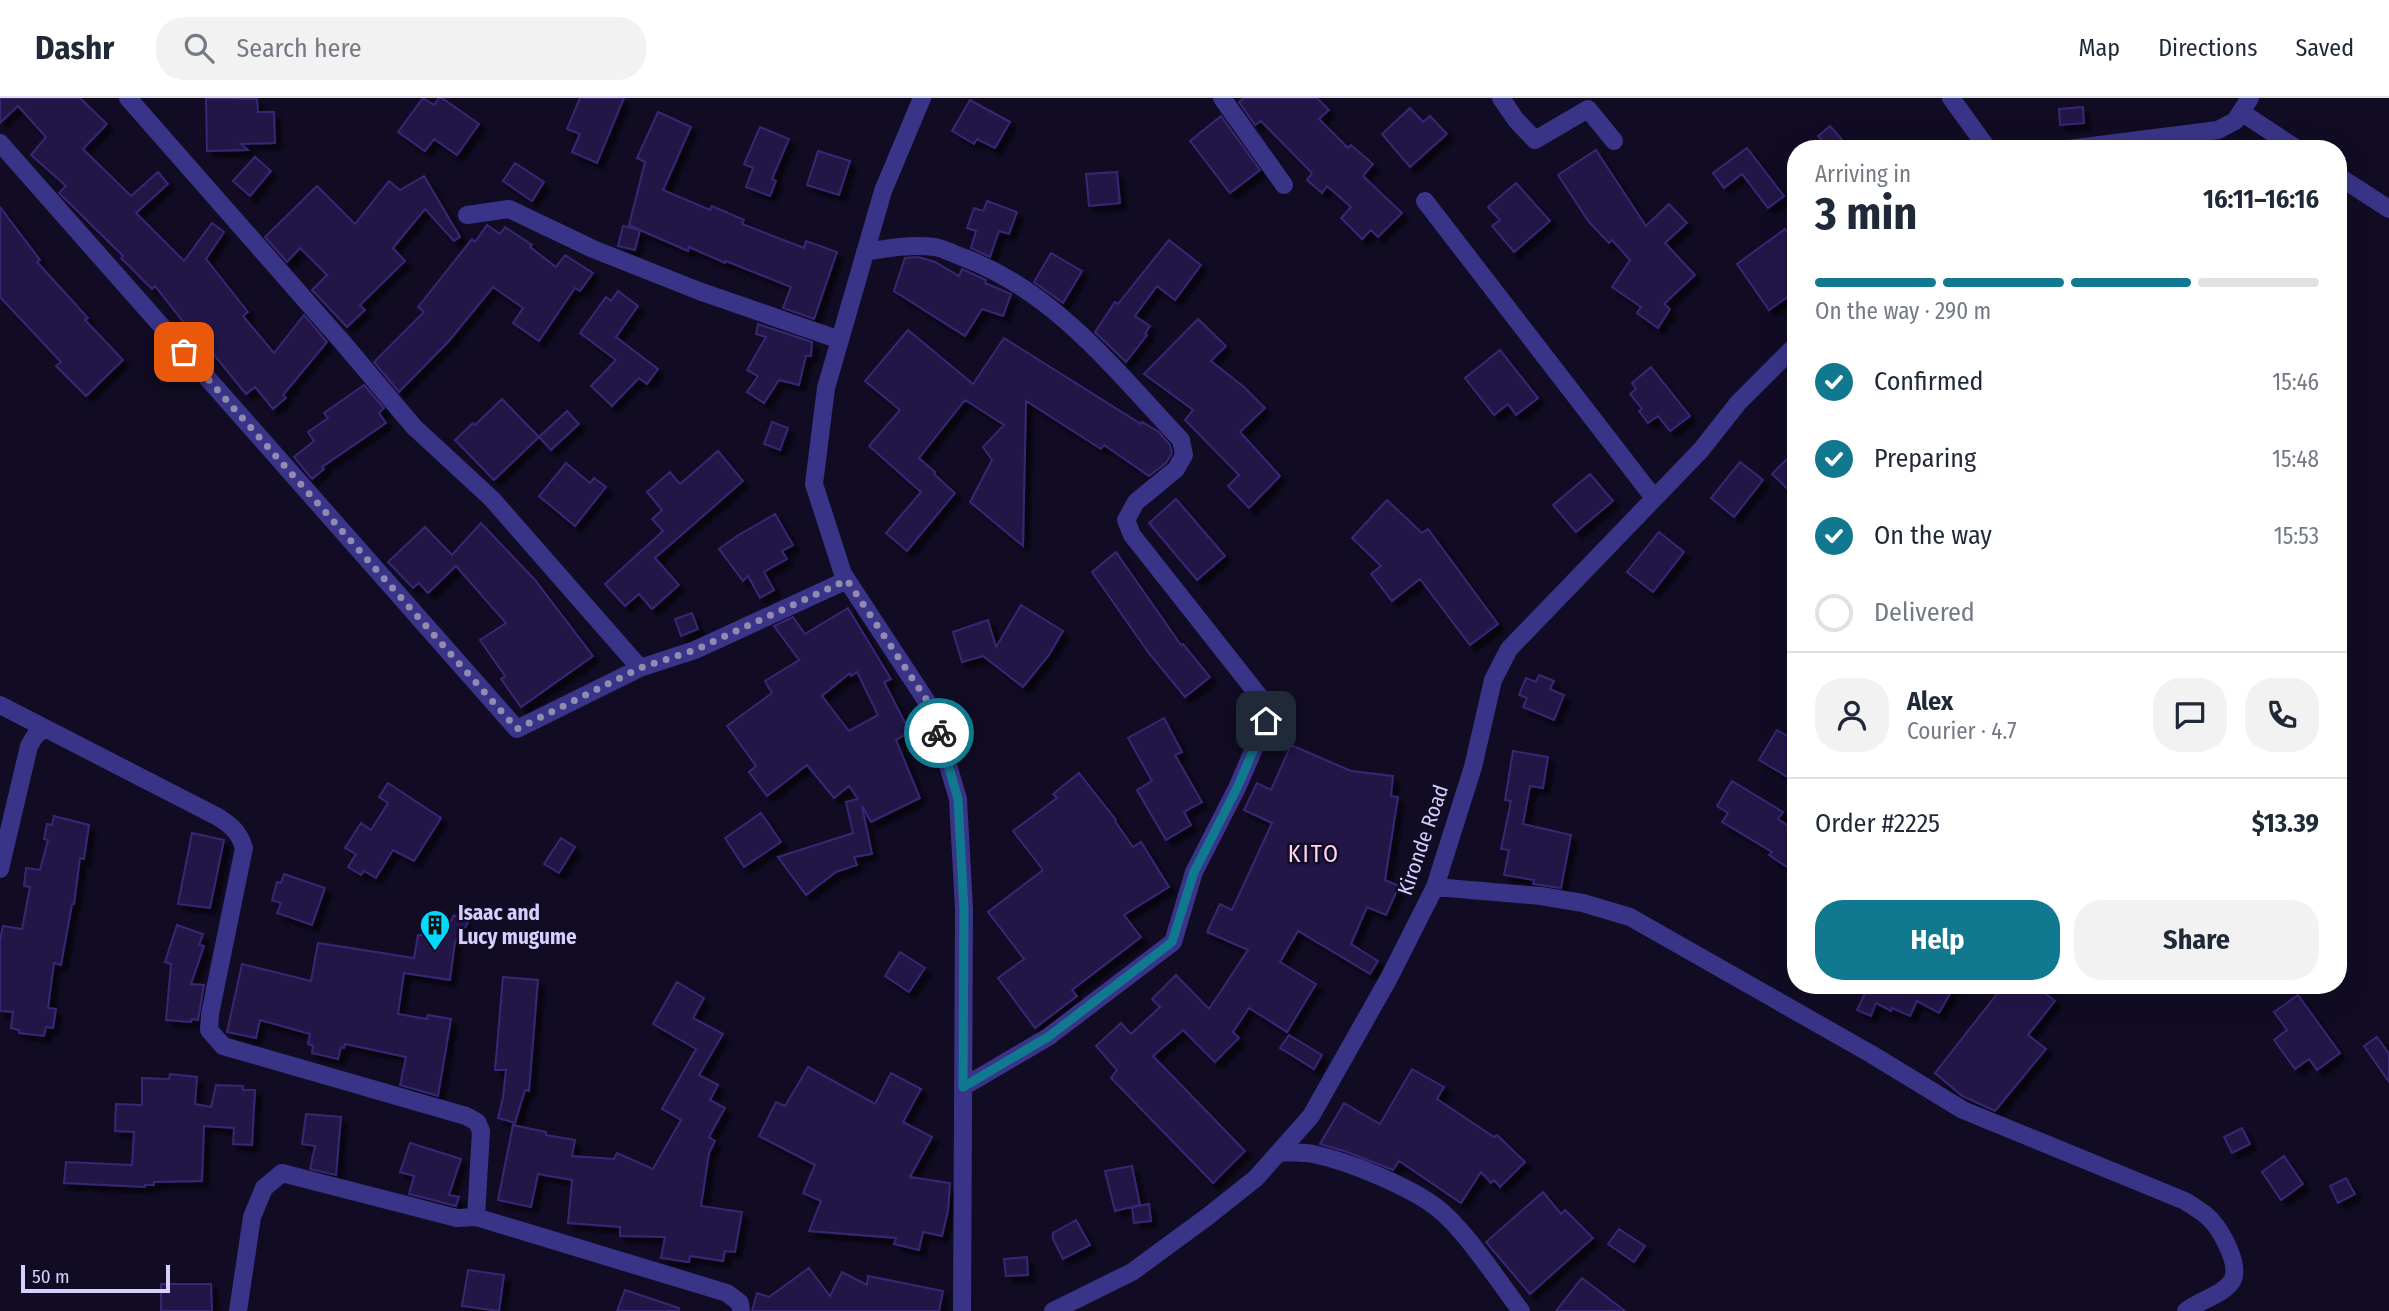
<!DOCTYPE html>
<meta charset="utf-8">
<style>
:root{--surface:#fff;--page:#f2f2f3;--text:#1f2937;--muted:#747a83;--line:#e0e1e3;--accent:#11798f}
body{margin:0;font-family:"Fira Sans Condensed",sans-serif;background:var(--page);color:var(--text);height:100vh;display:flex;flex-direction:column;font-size:26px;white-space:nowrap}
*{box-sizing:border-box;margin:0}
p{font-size:23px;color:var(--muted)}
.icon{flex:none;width:38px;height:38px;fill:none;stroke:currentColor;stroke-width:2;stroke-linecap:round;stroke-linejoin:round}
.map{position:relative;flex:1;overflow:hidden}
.panel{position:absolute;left:1787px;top:42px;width:560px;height:854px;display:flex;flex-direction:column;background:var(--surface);border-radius:28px;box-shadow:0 7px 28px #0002}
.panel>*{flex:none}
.scale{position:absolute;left:21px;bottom:18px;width:149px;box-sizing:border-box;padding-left:7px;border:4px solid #d6d0ff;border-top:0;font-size:19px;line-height:24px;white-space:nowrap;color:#d6d0ff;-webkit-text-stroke:5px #110c24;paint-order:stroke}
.pin{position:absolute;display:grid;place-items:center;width:60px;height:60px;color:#fff;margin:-30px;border-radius:14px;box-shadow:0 4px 10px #0006}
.courier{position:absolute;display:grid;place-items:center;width:70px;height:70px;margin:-35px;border:5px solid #11798f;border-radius:50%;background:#fff;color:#222;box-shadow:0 2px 9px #0007}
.overview em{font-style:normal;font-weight:700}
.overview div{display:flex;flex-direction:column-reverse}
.overview{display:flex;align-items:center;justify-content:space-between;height:119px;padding:0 28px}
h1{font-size:46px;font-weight:700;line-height:52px}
.bar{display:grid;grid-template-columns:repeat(4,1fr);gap:10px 7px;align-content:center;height:84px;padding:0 28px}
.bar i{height:9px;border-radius:5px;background:var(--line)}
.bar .active{background:var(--accent)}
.bar p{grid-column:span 4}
.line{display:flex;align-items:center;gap:18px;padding:0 28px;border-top:2px solid var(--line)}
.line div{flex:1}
.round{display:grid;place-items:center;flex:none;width:74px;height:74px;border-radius:28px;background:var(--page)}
ol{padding:0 28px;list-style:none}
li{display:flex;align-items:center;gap:21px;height:77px}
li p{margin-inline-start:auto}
li .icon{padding:7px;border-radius:50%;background:var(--accent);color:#fff;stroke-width:4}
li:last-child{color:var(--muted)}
li i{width:38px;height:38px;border:4px solid var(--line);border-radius:50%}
.button{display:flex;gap:14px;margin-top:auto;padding:14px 28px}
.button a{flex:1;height:80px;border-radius:28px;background:var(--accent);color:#fff;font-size:28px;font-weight:700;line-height:80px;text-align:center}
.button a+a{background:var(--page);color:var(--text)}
header{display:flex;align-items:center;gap:42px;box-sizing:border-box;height:98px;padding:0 35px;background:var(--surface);border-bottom:2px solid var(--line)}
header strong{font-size:33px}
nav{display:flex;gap:38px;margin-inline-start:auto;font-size:24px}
.search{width:490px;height:63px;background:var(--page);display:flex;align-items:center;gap:18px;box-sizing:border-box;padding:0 24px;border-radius:28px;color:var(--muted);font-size:26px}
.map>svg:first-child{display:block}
.building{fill:#221747;stroke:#392775;stroke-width:2;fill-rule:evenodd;filter:url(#shadow)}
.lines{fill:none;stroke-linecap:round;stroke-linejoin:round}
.minor{stroke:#393487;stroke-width:18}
.done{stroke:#918bb2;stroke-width:7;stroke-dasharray:0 12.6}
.route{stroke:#11798f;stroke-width:9}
.labels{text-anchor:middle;stroke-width:5;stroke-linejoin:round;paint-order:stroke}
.street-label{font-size:21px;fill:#d6d0ff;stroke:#110c24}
.poi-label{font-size:21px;font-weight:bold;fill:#d6d0ff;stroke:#110c24;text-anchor:start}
.quarter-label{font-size:24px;letter-spacing:2px;fill:#ffd2ed;stroke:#110c24}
</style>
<header>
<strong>Dashr</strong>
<div class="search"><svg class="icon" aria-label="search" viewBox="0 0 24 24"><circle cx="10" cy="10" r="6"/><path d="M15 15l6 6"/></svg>Search here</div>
<nav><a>Map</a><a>Directions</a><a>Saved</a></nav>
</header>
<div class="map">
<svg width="2389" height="1213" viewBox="0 0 2389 1213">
<defs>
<filter id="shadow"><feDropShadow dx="6" dy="6" stdDeviation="2" flood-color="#0009"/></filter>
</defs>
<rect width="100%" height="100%" fill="#110c24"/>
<!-- building -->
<path class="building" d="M0,0H80L107,26L83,51L131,98L158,74L168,86L136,115L184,163L212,125L224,134L206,161L248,214L243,218L274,255L304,217L327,244L283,297L286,300L273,311L255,289L246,296L206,247L203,249L155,188L152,191L121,160L123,158L59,95L66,88L31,57L46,39L18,8L0,25Z
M206,0L257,1L258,14H274L275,45L241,46L248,52L207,53Z
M423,0L434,7L439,0H442L479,26L457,57L434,41L425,53L398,34Z
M580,0H624L597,65L572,54L580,36L567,31Z
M1244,0H1317L1329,12L1319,21L1348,50L1351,47L1373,66L1363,78L1402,115L1378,139L1371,132L1362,141L1341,120L1351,109L1327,88L1322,95L1307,82L1312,75L1261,23L1255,27L1239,4Z
M970,2L1010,24L995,50L977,41L974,46L952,33Z
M2083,9L2084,25L2060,27L2059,11Z
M1410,10L1423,24L1430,18L1447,36L1410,69L1382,36Z
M658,14L691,29L663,92L710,112L712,108L744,122L742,126L804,150L806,143L837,154L814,221L783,210L791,189L726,163L725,165L689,149L688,153L640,132L635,152L618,148L623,128L640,132L629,127L645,64L637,60Z
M1221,18L1260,72L1230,95L1190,43Z
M1830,28L1850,51H1829L1818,38Z
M760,29L789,41L772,81L776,83L770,98L746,89L753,70L744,66Z
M1747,50L1784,98L1768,110L1742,76L1724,90L1713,75Z
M1596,52L1646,128L1669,106L1687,125L1665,145L1695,177L1664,206L1670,211L1658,230L1637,215L1641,209L1612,189L1630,162L1612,142L1609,145L1589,124L1558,77Z
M818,53L850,63L839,97L807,87Z
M255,59L271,73L250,98L233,83Z
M515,65L544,84L532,103L503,83Z
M1117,74L1120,105L1089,108L1086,76Z
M424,78L460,139L454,143L425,111L393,150L405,163L360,207L365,212L347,229L312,192L327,177L300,150L287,164L265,139L317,88L355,126L389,83L400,92Z
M1516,85L1550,123L1514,154L1492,128L1500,122L1488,109Z
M987,103L1017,114L1009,136L999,133L990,159L971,150L976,133L967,130L974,110L983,113Z
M0,109L40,162L37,164L88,220L85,222L123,262L86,298L56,268L61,264L0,199Z
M487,127L500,136L505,129L532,147L530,149L556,169L565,157L593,175L580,193L575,190L539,243L513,225L523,210L493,189L449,243L399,294L374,264L424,214L418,209L472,141L475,144Z
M1785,131L1796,145V193L1769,212L1737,166Z
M1169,142L1201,167L1175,202L1157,188L1135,218L1150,228L1145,236L1147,237L1126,264L1095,234L1115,204L1118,206Z
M1051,155L1082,173L1063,205L1034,184Z
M918,159L935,164L959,178L962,171L986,182L985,185L1011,196L1003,218L982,211L965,238L894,193L905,160Z
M618,193L638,208L616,239L658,271L647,286L639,280L612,308L591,288L616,262L580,235L606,199L611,203Z
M1198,221L1226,248L1211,263L1244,289L1265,310L1240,334L1280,378L1249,410L1228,388L1239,377L1185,322L1193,312L1144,276Z
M758,226L812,244L811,258H806L799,287L779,282L764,305L747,294L758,278L747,272L766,239L756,236Z
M908,232L973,286L1004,240L1141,326L1142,324L1159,334L1170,347L1172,355L1166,365L1149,378L1104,347L1101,351L1026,303L1023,448L970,404L992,362L983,349L1004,327L965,302L919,360L935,374L934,376L955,395L907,453L886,435L921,394L869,348L900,312L865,283Z
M1500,252L1538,300L1516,317L1508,306L1494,317L1465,280Z
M1651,269L1690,318L1670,333L1658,318L1648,325L1639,313L1642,311L1630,296L1636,291L1632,285Z
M364,287L384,310L379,315L386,325L322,369L324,371L312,381L294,359L314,343L308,334L328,320L324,315Z
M502,301L539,339L494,382L455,342L473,325L475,327Z
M567,313L579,326L551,352L539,339Z
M772,324L788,330L780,352L764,346Z
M1796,352V399L1772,376Z
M718,353L743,383L655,460L679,487L652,511L639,496L625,508L605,486L663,433L652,421L662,412L647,394L670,374L680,386Z
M1740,364L1763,382L1734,419L1711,400Z
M566,365L590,385L594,380L606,389L575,428L539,398Z
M1590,376L1613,403L1576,434L1553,407Z
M1176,401L1225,458L1197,482L1149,425Z
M1387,402L1422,435L1428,431L1498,526L1470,547L1420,481L1392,503L1371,476L1381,468L1352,440Z
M775,416L793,447L782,453L787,461L764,474L774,492L760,500L748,478L743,483L719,451L737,438Z
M481,425L535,482L593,558L521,609L501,581L505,578L480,542L506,525L456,468L428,495L419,485L413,490L388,464L425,429L452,457Z
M1659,434L1684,454L1653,494L1627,474Z
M1116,454L1181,547L1183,546L1210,579L1185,599L1148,554L1092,474Z
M1021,507L1063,533L1049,557L1023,589L983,558L962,564L953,534L988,522L996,549Z
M848,510L891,581L884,584L910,634L896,642L920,700L871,724L862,708L872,756L854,759L857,767L836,774L806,797L778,759L853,735L846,704L858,701L849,688L834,700L807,667L767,698L749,674L756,668L727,628L772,595L765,583L799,562L774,528L793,519L805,536ZM857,574L878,617L849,633L822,598L850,575L851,578Z
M692,515L698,531L681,538L675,521Z
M1539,577L1554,583L1550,591L1564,597L1554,622L1523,609L1527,600L1519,597L1526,580L1536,584Z
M1164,620L1182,654L1175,657L1202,704L1184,714L1191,727L1166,742L1137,692L1152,683L1128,640Z
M1777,632L1796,643V684L1759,662Z
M1291,647L1351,673L1393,678L1391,698L1398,699L1385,782L1399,788L1386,817L1367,809L1351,846L1378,863L1370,876L1298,833L1280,864L1316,886L1287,934L1249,910L1233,934L1239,940L1215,964L1183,932L1153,958L1245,1053L1213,1085L1111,980L1117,972L1096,948L1121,925L1131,936L1160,909L1152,901L1176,877L1209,911L1248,852L1207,834L1220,806L1232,812L1272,725L1244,712L1257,685L1271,692Z
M1513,653L1548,659L1543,690L1530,688L1523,726L1571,737L1561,790L1533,786L1534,782L1504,777L1509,752L1501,751L1511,703L1505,702Z
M1079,675L1116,722L1115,723L1133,749L1141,744L1169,789L1124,817L1141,839L1072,892L1077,898L1035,930L998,880L1024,861L988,814L1043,772L1013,733L1057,700L1053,696Z
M1732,683L1783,714L1778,721L1796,733V775L1769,757L1772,754L1722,724L1728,715L1717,708Z
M388,685L441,720L414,763L393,752L376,780L364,773L361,777L348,769L356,756L345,750L361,725L371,732L388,705L379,699Z
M761,715L781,744L744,769L725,740Z
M54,718L89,727L84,761L80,760L74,806H72L61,867L54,865L48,910L56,911L53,930L46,929L44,938L19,935V932L11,930L13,914L0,913V842L3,828L22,831L30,789L24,788L26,770L40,772L48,742L44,741L47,726L52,727Z
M192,735L224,742L210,810L178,806Z
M561,740L575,749L559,775L544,766Z
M284,776L325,790L312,827L277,815L281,805L272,802L277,784L281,785Z
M454,817L468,825L455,844L450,882L404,875L398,916L427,921L428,917L451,921L438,998L400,987L406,959L345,946L344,950L341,949L338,961L312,955L313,948L308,946L310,936L260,922L256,940L227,934L242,866L311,883L318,845L414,860L418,837H442Z
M177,827L203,836L199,847L204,848L191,886L204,887L198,922L192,921L191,924L166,922L171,866L165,864Z
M900,854L925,870L909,894L885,878Z
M503,879L538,882L529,993L525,992L515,1025L498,1020L503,999L506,972H495Z
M677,884L704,900L693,920L723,936L699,977L718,987L710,1002L725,1010L709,1039L715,1043L709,1055L701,1108L742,1114L735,1154L725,1153L723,1163L690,1158L689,1164L661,1160L665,1139L620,1138V1129L568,1125L572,1082L538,1076L531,1109L498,1102L513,1027L546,1034V1037L575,1042L572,1058L614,1061L617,1055L653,1071L681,1022L662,1011L696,951L653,926Z
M1869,887H1955L1939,915L1917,903L1910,918L1892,910L1891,913L1876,905L1871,918L1857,912Z
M2004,887H2034L2055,903L2028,937L2046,951L1995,1013L1962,998L1935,975Z
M2298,897L2340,955L2317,972L2309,961L2295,971L2274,942L2287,932L2274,914Z
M1289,937L1322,957L1314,971L1280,950Z
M2377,939L2389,956V984L2364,948Z
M808,969L875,1006L891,975L921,991L903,1024L932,1039L910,1079L950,1085L948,1113L942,1138L923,1134L919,1152L894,1146L896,1140L809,1133L821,1103L803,1095L815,1067L759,1038L776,1004L785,1008Z
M1412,971L1444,989L1437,1001L1494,1039L1497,1037L1525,1064L1500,1089L1494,1082L1491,1085L1481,1074L1461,1105L1399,1063L1393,1072L1347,1054L1320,1046L1344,1005L1380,1026Z
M170,976L197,979L195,1006L211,1009L216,987L243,988V992H255L252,1047L233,1046L234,1030L204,1028L202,1083L154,1084V1087H145V1089L64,1085L66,1064L132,1067L134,1034L115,1033L116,1006L142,1007V980L169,981Z
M306,1016L341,1019L336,1077L310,1071L315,1048L302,1046Z
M2242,1030L2250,1046L2232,1055L2224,1039Z
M410,1045L461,1061L449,1097L459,1099L456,1108L409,1096L414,1078L400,1074Z
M2284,1058L2303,1086L2281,1102L2262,1074Z
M1132,1068L1140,1107L1115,1113L1105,1073Z
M2346,1080L2355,1096L2338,1105L2330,1088Z
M1543,1094L1561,1116L1565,1112L1593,1140L1530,1196L1486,1144Z
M1149,1106L1151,1123L1134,1125L1132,1109Z
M1076,1122L1090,1147L1063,1161L1053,1141V1135Z
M1619,1131L1645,1148L1634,1164L1608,1146Z
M1027,1159L1028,1177L1006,1178L1004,1161Z
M809,1170L830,1198L842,1174L867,1187L868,1178L943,1193L939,1213H752L757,1195L769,1199Z
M468,1172L504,1177L499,1213L462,1208Z
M1582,1180L1625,1213H1556Z
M161,1186H211L212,1213H161Z
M625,1192L679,1210V1213H617Z"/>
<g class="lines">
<!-- minor -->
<path class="minor" d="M128,0L344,246L414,329L492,401L640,570
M922,0L883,93L826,290L814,386L843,476L931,610L958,701L964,811L962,1213
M1222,0L1284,87
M1501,0L1516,22L1535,42L1588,11L1614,43
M1951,0L1988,51
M2241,14L2297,51
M0,45L517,631L640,570L695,552L847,482
M2068,51L2218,32L2235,23L2250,0
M2338,78L2389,111
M1425,103L1654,400
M467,117L509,111L593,151L699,193L840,242
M865,154C888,150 912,146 935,149C945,151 956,157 965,160C1055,194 1117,274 1181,342L1184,357L1176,371L1136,404L1126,422L1132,437L1263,603L1266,623L1237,690L1194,774L1173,844L1048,939L963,989
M0,607L218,719C232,728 239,734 244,750L210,916L209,932L223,948L466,1018L477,1024L481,1033L476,1119L727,1195L740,1205L741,1213
M0,771L29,648L35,638L45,630
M1435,789L1541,798L1583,805L1630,819L1871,956L1963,1012L2185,1103C2194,1109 2204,1114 2211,1122C2222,1134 2241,1168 2232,1183C2222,1198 2199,1202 2186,1213
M1281,1054C1292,1055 1303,1054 1313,1056C1348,1063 1408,1088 1436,1109C1465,1131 1498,1183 1521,1213
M238,1213L252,1119L264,1090L282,1075L457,1120L476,1119
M1053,1213L1132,1174L1207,1119L1256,1080L1311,1018L1389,880L1435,789L1473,669L1493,582L1509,551L1701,352L1738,305L1796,247"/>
</g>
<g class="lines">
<!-- done -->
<path class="done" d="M184,254L517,631L640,570L695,552L847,482L932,610L939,635"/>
<!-- route -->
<path class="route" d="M939,635L958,701L964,811L963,989L1048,939L1172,844L1194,774L1237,690L1266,623"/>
</g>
<!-- icons -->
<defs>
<g id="building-pin" transform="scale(1.575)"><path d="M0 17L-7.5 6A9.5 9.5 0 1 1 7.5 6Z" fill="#00dbfb" stroke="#110c24"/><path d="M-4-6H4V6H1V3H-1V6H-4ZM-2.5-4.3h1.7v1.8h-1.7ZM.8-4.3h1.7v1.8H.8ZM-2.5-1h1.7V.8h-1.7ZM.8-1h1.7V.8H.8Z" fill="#111"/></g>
</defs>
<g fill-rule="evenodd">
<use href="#building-pin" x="435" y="827"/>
</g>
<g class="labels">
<!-- street labels -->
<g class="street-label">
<text transform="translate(1423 742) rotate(-71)" y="7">Kironde Road</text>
</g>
<!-- poi labels -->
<g class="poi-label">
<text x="458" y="822">Isaac and<tspan x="458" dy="24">Lucy mugume</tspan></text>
</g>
<!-- quarter labels -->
<g class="quarter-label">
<text x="1314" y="764">KITO</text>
</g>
</g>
</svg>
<div class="scale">50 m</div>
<div class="pin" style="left:184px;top:254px;background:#ea580c"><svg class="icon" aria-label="bag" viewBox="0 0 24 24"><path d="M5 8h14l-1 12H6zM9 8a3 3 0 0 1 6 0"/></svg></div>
<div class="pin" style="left:1266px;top:623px;background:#1f2937"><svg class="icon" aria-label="home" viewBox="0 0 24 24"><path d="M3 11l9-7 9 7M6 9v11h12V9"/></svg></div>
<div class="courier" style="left:939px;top:635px"><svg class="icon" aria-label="bike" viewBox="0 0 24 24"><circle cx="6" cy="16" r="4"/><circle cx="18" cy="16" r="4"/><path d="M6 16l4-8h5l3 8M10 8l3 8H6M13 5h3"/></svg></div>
<section class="panel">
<div class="overview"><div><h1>3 min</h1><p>Arriving in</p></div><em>16:11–16:16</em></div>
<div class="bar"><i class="active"></i><i class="active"></i><i class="active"></i><i></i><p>On the way · 290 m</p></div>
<ol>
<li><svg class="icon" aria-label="check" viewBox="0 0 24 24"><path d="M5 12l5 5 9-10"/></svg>Confirmed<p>15:46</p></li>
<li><svg class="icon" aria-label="check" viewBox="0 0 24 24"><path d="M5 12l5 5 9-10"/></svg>Preparing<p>15:48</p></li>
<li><svg class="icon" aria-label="check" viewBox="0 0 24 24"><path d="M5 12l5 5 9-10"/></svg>On the way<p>15:53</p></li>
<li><i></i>Delivered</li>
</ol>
<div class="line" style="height:126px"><a class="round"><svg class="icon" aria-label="person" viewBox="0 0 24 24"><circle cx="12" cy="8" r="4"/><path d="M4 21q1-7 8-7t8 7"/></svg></a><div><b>Alex</b><p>Courier · 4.7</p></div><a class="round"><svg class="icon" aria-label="chat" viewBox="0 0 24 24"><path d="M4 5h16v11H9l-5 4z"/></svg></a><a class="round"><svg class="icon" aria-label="phone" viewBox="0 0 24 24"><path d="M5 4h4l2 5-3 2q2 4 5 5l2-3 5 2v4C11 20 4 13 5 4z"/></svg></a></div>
<div class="line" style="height:91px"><div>Order #2225</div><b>$13.39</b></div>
<div class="button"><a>Help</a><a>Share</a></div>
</section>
</div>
